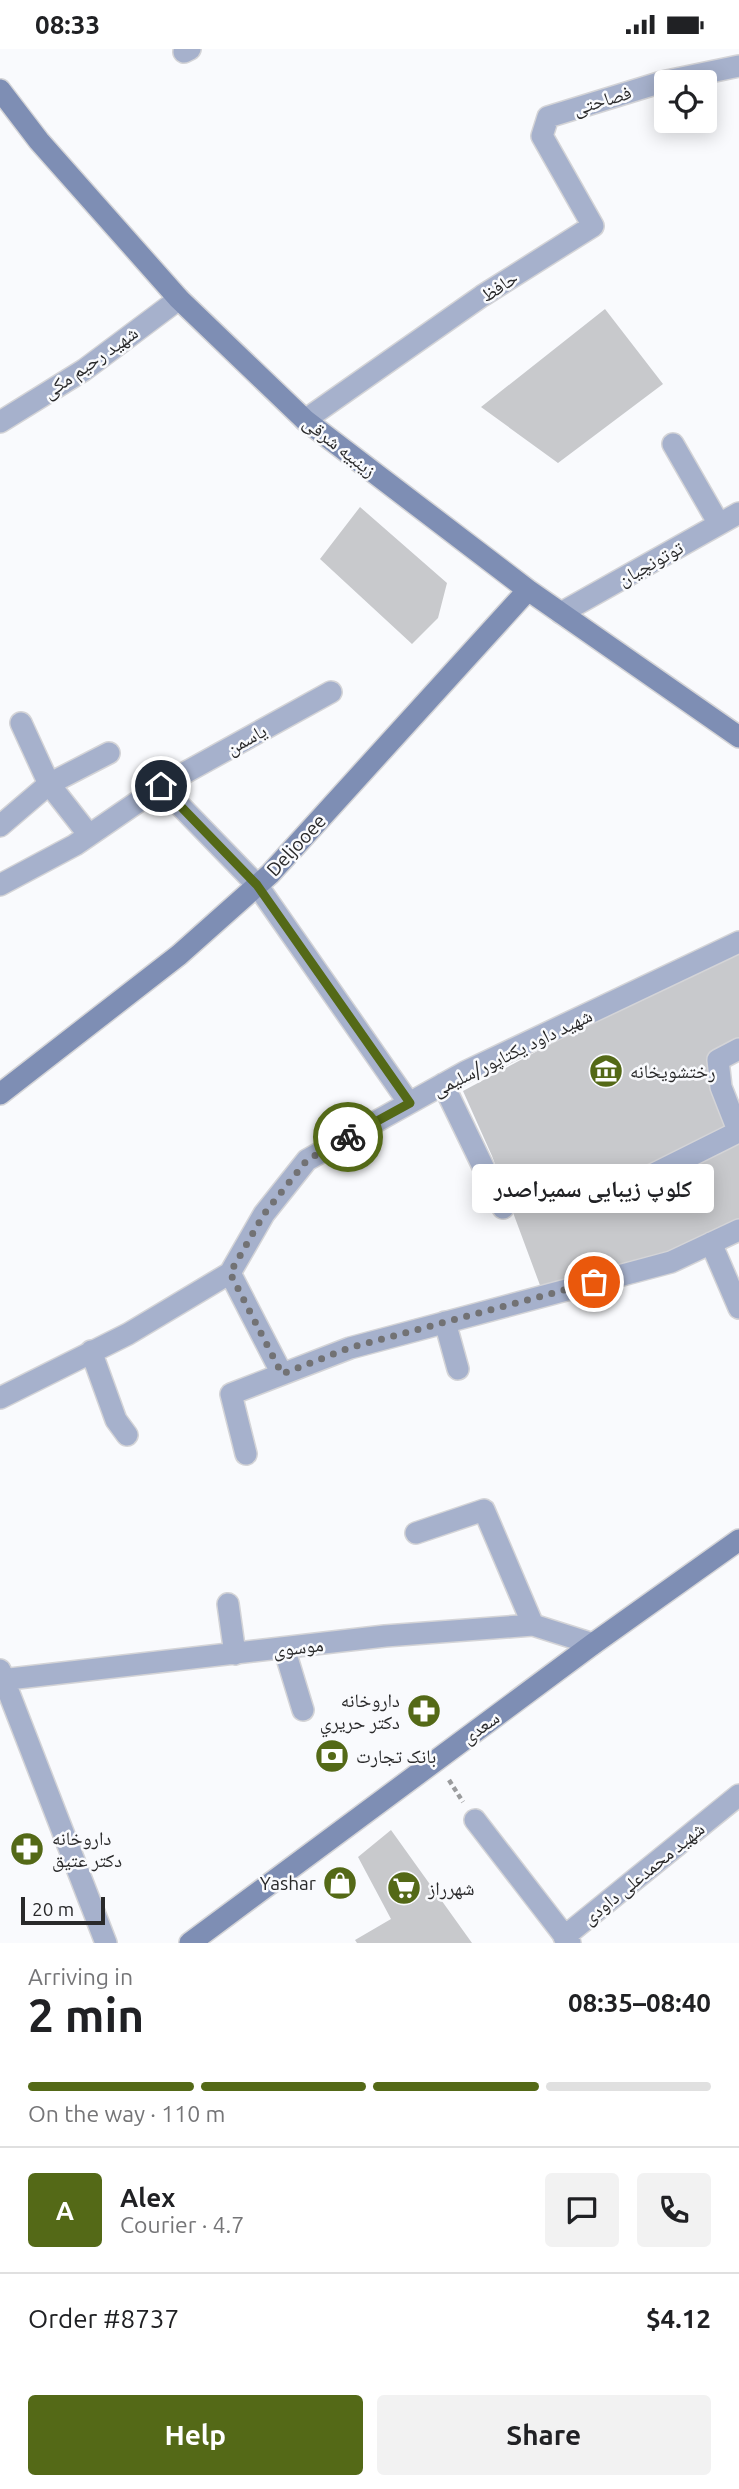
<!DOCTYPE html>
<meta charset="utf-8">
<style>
:root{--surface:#fff;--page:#f2f2f2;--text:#202124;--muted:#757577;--line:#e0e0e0;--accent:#546917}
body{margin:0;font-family:Ubuntu,"Noto Naskh Arabic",sans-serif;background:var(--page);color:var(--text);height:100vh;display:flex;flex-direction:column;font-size:26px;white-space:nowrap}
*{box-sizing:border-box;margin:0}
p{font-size:23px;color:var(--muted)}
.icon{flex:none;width:38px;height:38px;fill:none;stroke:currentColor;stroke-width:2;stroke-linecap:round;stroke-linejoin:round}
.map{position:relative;height:1894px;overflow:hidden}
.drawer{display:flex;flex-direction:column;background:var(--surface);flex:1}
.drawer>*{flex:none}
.buttons{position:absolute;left:654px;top:21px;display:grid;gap:14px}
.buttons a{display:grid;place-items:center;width:63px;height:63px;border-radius:7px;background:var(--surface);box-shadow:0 4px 18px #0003;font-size:35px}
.scale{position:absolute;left:21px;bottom:18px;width:84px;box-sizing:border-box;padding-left:7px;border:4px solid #29292a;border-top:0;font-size:19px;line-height:24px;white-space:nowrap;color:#29292a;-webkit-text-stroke:5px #f9fafd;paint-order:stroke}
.pin{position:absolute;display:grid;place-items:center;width:60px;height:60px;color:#fff;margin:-30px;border:4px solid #fff;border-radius:50%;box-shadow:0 2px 7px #0007}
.courier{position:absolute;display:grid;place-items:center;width:70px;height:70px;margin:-35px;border:5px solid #546917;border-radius:50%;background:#fff;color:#222;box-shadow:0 2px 9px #0007}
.bubble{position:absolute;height:49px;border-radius:7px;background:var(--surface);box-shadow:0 4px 18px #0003;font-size:23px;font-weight:700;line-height:49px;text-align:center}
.summary em{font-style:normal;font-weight:700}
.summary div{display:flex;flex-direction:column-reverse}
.summary{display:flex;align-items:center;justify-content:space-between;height:119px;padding:0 28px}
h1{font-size:46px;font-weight:700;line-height:52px}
.bar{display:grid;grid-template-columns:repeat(4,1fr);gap:10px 7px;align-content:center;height:84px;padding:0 28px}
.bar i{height:9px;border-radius:5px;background:var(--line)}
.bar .current{background:var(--accent)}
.bar p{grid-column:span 4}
.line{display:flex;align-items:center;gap:18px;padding:0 28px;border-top:2px solid var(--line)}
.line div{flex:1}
.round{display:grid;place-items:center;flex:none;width:74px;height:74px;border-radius:7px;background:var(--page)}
.primary-button{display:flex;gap:14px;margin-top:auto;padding:14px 28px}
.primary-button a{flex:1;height:80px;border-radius:7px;background:var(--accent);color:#fff;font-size:28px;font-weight:700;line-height:80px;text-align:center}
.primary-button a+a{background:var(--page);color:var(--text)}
.status{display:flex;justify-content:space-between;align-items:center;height:49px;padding:0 35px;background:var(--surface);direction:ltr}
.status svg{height:19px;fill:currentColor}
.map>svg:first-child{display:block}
.building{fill:#c8c9cc}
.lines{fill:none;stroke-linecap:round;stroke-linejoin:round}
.minor-casing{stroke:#d4d4d7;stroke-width:24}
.secondary-casing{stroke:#d4d4d7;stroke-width:24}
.path{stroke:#9a9b9d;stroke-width:4.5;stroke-dasharray:5 3.5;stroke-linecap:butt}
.minor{stroke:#a6b1cc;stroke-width:21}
.secondary{stroke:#7e8eb4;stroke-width:21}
.done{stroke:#727274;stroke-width:7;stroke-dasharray:0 12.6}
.route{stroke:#546917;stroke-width:9}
.labels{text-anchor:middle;stroke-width:5;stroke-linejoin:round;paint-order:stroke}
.street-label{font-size:19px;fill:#29292a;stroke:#f9fafd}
.poi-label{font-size:19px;fill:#29292a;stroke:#f9fafd;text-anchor:start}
</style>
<div class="status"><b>08:33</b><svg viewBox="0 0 49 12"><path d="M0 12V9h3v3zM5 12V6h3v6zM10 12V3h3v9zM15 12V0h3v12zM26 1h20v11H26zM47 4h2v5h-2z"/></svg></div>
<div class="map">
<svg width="739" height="1894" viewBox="0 0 739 1894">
<rect width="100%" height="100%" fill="#f9fafd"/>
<!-- building -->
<path class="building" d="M605,260L663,335L558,414L481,358Z
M360,458L447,534L438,569L412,595L320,510Z
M739,894V1000L718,1011L739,1084V1178L544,1247L492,1107L463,1042Z
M391,1781L472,1894H357L355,1891L391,1870L358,1808Z"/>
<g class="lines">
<!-- minor casing -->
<g class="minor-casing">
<path id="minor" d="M184,3L190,0
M305,371L482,247L593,177L542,87L548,68L662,33L739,17
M0,373L84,321L179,250
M673,395L719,475
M561,564L739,464
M21,674L49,735L89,786
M161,737L331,643
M0,777L49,735L109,704
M0,836L75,796L161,737L257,836L409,1054
M739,1000L718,1011L721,1038L739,1084
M443,1035L503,1159
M648,1128L738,1083
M711,1194L739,1259
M230,1224L282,1325
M445,1273L458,1320
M91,1302L116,1371L127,1386
M0,1349L128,1285L230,1224L264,1165L307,1111L467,1022L739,893
M246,1405L231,1345L350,1299L671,1213L739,1181
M416,1484L484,1461L533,1576
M228,1555L235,1605
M284,1599L303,1661
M0,1621L106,1894
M0,1631L385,1587L533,1576L593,1595
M475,1771L570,1894
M564,1888L739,1746"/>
</g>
<!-- secondary casing -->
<g class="secondary-casing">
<path id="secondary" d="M0,41L39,92L179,250L305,371L528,541L739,688
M0,1045L179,906L270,825L528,541
M190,1894L593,1595L739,1491"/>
</g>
<!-- path -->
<path class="path" d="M449,1731L463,1753"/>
<!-- minor -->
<use href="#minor" class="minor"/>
<!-- secondary -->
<use href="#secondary" class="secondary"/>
</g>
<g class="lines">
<!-- done -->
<path class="done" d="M348,1088L307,1111L264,1165L230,1224L282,1325L349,1299L594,1233"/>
<!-- route -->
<path class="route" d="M161,737L257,836L410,1054L348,1088"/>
</g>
<!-- icons -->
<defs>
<g id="museum-disc" transform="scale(1.75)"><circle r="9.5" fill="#546917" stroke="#f9fafd"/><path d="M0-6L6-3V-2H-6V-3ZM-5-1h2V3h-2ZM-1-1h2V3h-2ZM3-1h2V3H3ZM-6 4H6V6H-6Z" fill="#fff"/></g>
<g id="pharmacy-disc" transform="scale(1.75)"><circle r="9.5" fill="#546917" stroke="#f9fafd"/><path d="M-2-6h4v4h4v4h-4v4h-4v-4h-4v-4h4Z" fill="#fff"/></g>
<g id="bank-disc" transform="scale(1.75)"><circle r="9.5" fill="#546917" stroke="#f9fafd"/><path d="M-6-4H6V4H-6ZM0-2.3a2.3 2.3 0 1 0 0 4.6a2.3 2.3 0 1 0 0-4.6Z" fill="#fff"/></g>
<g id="shop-disc" transform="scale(1.75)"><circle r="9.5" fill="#546917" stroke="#f9fafd"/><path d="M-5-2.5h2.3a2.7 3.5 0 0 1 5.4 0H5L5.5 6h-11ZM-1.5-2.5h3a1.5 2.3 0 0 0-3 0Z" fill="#fff"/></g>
<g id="supermarket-disc" transform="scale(1.75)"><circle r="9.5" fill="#546917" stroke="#f9fafd"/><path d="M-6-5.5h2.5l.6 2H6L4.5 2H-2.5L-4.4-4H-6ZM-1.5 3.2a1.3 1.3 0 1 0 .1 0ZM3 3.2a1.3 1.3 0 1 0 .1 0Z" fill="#fff"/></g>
</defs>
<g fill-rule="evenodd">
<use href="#museum-disc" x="606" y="1022"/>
<use href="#pharmacy-disc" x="424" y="1662"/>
<use href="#bank-disc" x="332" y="1707"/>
<use href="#pharmacy-disc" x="27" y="1800"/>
<use href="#shop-disc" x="340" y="1834"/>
<use href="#supermarket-disc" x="404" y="1839"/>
</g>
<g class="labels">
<!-- street labels -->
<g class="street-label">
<text transform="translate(602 51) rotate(-17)" y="7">فصاحتی</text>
<text transform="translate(499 237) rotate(-33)" y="7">حافظ</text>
<text transform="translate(90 313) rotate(-35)" y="7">شهید رحیم مکی</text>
<text transform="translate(340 397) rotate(38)" y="7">زینبیه شرقی</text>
<text transform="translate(650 514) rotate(-29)" y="7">توتونچیان</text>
<text transform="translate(246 690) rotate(-29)" y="7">یاسمن</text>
<text transform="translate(296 796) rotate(-47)" y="7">Deljooee</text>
<text transform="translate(512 1003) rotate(-26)" y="7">شهید داود یکتاپور/سلیمی</text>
<text transform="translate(298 1598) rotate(-7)" y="7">موسوی</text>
<text transform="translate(480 1678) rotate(-36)" y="7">سعدی</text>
<text transform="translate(643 1824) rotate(-39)" y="7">شهید محمدعلی داودی</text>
</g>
<!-- poi labels -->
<g class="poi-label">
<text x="630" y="1029">رختشویخانه</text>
<text x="400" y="1658" text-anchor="end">داروخانه<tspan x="400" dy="22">دكتر حريري</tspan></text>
<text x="356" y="1714">بانک تجارت</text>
<text x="52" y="1796">داروخانه<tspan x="52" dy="22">دکتر عتیق</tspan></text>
<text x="316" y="1841" text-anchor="end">Yashar</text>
<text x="428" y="1846">شهرراز</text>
</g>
</g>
</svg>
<div class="buttons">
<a><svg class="icon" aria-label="locate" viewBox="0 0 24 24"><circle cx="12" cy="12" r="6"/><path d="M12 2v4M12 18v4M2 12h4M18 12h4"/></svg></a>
</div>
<div class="scale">20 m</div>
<div class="pin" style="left:594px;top:1233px;background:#ea580c"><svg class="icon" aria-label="bag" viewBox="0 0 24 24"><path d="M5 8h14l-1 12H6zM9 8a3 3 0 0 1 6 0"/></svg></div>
<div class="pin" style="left:161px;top:737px;background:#1f2937"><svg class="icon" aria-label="home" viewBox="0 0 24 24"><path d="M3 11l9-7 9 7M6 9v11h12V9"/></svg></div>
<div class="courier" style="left:348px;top:1088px"><svg class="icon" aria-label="bike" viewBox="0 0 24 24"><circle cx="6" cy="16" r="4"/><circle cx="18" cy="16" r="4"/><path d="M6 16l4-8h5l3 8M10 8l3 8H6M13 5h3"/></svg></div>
<div class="bubble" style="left:472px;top:1115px;width:242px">کلوپ زیبایی سمیراصدر</div>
</div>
<section class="drawer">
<div class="summary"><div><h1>2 min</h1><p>Arriving in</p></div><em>08:35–08:40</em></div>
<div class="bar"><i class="current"></i><i class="current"></i><i class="current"></i><i></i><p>On the way · 110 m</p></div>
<div class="line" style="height:126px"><b class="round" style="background:var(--accent);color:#fff">A</b><div><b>Alex</b><p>Courier · 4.7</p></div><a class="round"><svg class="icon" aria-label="chat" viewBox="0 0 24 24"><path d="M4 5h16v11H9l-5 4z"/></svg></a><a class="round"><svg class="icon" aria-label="phone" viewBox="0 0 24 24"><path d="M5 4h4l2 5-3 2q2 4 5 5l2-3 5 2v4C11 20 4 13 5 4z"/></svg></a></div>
<div class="line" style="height:91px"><div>Order #8737</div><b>$4.12</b></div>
<div class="primary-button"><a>Help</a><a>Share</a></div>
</section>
